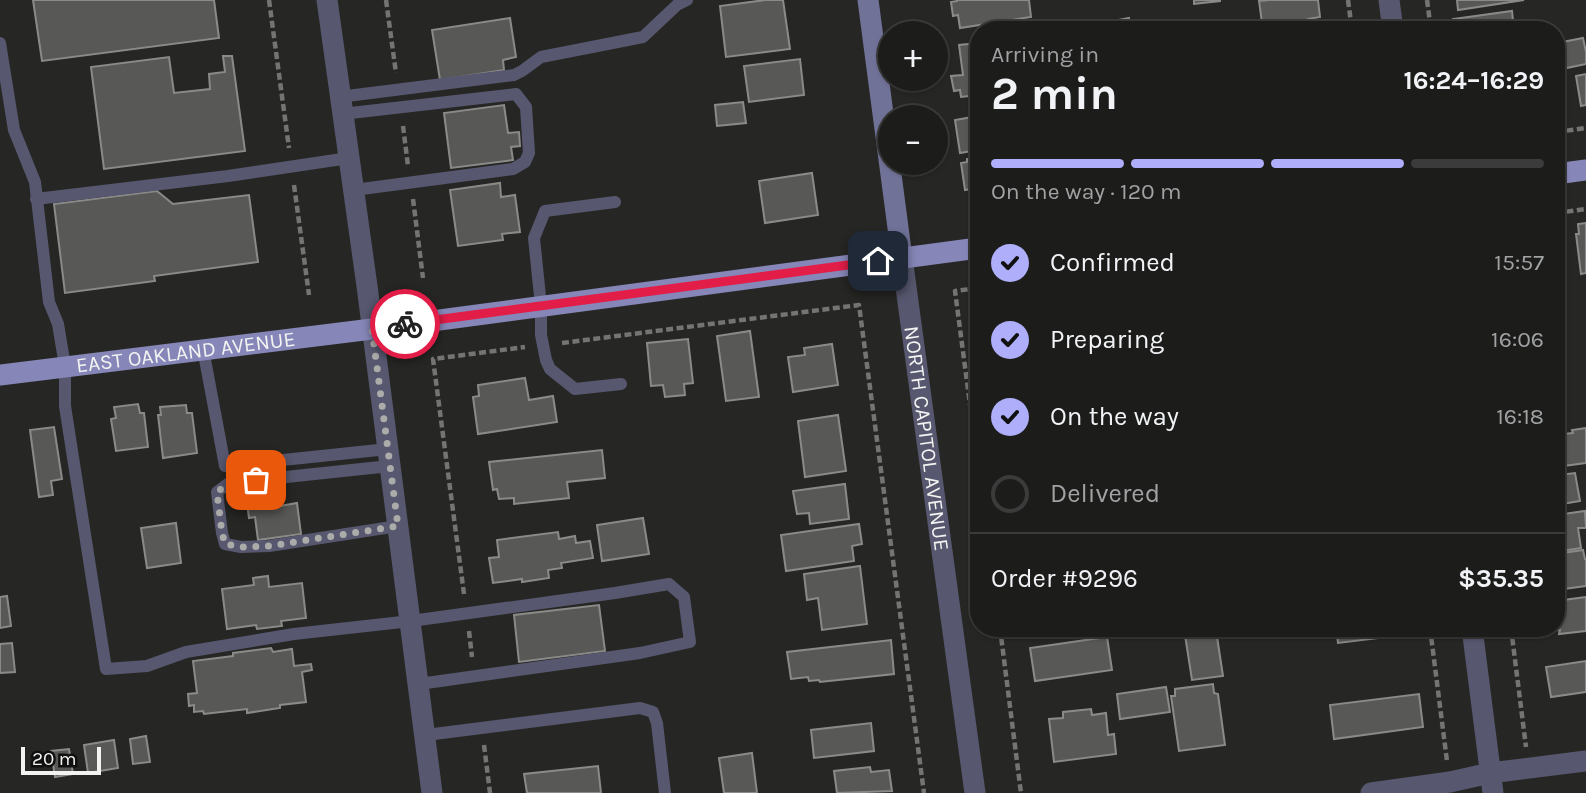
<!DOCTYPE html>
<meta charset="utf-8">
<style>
:root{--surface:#1c1d1b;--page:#252624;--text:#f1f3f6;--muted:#a0a2a3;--line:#3a3b3a;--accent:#aeaefb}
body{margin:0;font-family:Karla,sans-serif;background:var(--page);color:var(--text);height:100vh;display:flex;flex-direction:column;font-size:26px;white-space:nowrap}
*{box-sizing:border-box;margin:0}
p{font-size:23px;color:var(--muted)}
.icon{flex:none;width:38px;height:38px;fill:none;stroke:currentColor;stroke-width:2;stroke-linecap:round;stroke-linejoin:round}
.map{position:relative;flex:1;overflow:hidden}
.sheet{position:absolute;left:970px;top:21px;width:595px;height:616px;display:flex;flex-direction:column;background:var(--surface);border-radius:28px;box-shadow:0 2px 5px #0004,0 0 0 2px var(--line)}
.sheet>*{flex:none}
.fabs{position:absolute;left:878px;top:21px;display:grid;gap:14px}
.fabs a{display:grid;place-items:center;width:70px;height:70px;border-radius:50%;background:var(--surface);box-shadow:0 2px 5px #0004,0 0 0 2px var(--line);font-size:35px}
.scale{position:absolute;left:21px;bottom:18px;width:80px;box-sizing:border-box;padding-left:7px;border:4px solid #f3f4f2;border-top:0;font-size:19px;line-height:24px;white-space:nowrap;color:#f3f4f2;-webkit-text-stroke:5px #0f100f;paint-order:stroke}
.pin{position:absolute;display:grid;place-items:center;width:60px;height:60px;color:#fff;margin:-30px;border-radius:14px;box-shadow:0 4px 10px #0006}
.courier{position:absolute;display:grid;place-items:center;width:70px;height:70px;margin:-35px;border:5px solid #e11d48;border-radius:50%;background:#fff;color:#222;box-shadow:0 2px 9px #0007}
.head em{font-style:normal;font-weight:700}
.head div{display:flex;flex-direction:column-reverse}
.head{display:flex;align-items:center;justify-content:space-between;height:119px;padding:0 21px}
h1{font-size:46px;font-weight:700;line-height:52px}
.bar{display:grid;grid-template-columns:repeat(4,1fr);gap:10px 7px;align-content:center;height:84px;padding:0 21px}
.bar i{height:9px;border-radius:5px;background:var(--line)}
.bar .active{background:var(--accent)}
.bar p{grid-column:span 4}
.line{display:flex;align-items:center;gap:18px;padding:0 21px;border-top:2px solid var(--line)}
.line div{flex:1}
ol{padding:0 21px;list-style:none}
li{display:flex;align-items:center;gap:21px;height:77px}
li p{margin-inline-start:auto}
li .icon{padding:7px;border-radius:50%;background:var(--accent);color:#111;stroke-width:4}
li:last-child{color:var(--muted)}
li i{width:38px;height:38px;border:4px solid var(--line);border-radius:50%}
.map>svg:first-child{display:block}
.building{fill:#585956;stroke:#8a8b88;stroke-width:2}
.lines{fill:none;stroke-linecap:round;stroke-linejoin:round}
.path{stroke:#747572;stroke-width:4.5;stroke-dasharray:7 3.5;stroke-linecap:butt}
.lane{stroke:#57576f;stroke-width:12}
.street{stroke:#57576f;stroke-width:21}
.secondary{stroke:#717298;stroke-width:21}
.primary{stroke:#8687b8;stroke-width:21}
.done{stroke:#abacaa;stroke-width:7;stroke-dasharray:0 12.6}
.route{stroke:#e11d48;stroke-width:9}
.labels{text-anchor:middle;stroke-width:5;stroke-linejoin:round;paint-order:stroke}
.street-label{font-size:21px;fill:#f3f4f2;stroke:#0f100f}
</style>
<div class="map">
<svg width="1586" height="793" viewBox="0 0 1586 793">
<rect width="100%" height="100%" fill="#262724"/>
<!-- building -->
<path class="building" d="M33,0H214L219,38L42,61Z
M765,0H783L790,49L726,57L720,6Z
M957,0H1029L1031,17L960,28L958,15L953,16L951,2L957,1Z
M1194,0H1220V1L1194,4Z
M1269,0H1318L1320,17L1308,19L1309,29L1263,30L1259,1Z
M1457,0H1524L1458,10Z
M1512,11L1514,30H1454L1453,19Z
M510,18L516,57L503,60L504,70L440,80L432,30Z
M1129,18L1131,30H1114L1113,21Z
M1583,38L1586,52V64L1562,69L1557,43Z
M978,43V95L961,97L960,90L954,91L951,76L963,75L959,45Z
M223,56H232L245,151L104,169L91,67L169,57L174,93L210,89L209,74L225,72Z
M800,59L804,95L749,102L744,66Z
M1586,74V105L1581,106L1576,76Z
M743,102L746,123L717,126L715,105Z
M504,105L508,133L519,132L520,146L511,147L513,160L451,168L444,113Z
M978,116V150L960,153L955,120Z
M978,157V193L972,194L971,189L965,190L961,163L967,162V159Z
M812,173L818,215L765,223L759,181Z
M500,183L501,197L515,195L520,232L502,234L503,240L458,246L450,190Z
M157,191L173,204L249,195L258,262L154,276L155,281L65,293L54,204Z
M1586,223V273L1581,274L1576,234H1579L1578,224Z
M1556,267H1558L1562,286L1556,287Z
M1556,299L1562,336L1556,337Z
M750,331L759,397L726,401L717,336Z
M688,339L693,383L684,384L685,395L665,397L663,385L651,386L647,343Z
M832,344L838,385L793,392L788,357L805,355L804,348Z
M1556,354L1560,387L1556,388Z
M525,378L529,400L553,396L557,422L478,434L473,397L479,396L478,385Z
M1559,396L1563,425L1556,427V397Z
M138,404L140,413H144L148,447L116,451L111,419L116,418L114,407Z
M186,405L187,413H192L197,453L163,458L158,415H161L160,407Z
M838,415L846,471L805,477L798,421Z
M54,427L62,479L51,481L53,495L39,497L30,430Z
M1586,428V463L1556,467V435L1573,433L1572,430Z
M602,450L605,478L567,482L569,498L514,504V498L499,499L497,489L493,490L489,462Z
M1556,473H1558L1559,475L1575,473L1580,501L1556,505Z
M845,484L849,519L810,524L809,513L797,514L793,491Z
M277,487L280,506L297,503L301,534L258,540L255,517L249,518L247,503L253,502L251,491Z
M1585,511L1586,528H1578L1581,548L1556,552V515Z
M643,518L649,554L602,561L597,525Z
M176,523L181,563L147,568L141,528Z
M859,524L862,544L852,546L854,561L786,571L781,535Z
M558,532L559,539L575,536L576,543L590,541L593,558L561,563L562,568L548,570L549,578L522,582V579L493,583L489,558L499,557L497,540Z
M1583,550L1585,559H1586V586L1556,590V554Z
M860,566L867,624L822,630L818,598L807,600L804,574Z
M268,576L269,587L302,583L306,618L281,621L282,626L257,629L256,625L227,629L222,589L254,585L253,578Z
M7,596L11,626L0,628V597Z
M1586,597V631L1559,634L1560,630L1540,632L1539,628H1556V601Z
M599,605L605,651L519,662L514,615Z
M1336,628H1395L1396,636L1338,643Z
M1216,630L1223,676L1192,680L1185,635Z
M1107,637L1112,670L1035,681L1030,648Z
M891,640L894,674L820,682L819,680L809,681L808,677L791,679L787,652Z
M12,643L15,672L0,673V644Z
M271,648L273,652L292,649L294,666L311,664L312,670L302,672L306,702L280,705V708L247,713V709L204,714L203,711L194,712V705L189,706L188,694L197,693L193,661L233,656V653Z
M1586,661V692L1551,697L1546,667Z
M1213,684L1214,693L1218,694L1225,745L1179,751L1171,696H1175V689Z
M1166,687L1170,712L1120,719L1117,694Z
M1419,694L1423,727L1334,739L1330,705Z
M1091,709L1092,715L1106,713L1108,735L1114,734L1116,754L1054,762L1049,719L1063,718V712Z
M871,723L874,751L814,758L811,730Z
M146,736L150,762L133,764L130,739Z
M114,740L118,768L88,773L84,745Z
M69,749L73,774L55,777L51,751Z
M752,753L757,793H724L719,758Z
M598,766L601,793H527L524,774Z
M870,767L871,772L889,770L892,791L837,793L834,771Z"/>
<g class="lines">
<!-- path -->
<path class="path" d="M269,0L289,148
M386,0L396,73
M1348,0L1352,30
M1427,0L1431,30
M403,126L408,166
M1556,132L1586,128
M294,185L309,295
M413,199L423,278
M1556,213L1586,209
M978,288L955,291L978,465
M562,343L859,305L924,793
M464,594L433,359L525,347
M1000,628L1021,793
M1430,628L1447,761
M1511,628L1526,747
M469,631L472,657
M484,745L490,793"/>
<!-- lane -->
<path class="lane" d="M0,43L14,130L35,182L49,302L58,324L65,366V406L106,669L147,666L186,652L294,634L411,621L615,593L669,584L684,597L690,642L640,653L419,684
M339,97L514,75L522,71L541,57L643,37L677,5L687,0
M342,114L516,94L526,107L529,153L525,162L513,169L354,190
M36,199L228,176L349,158
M615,202L545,211L534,238L541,306V335L546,360L550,369L575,389L621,384
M203,349L225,466L388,449
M390,466L229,483L217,492L222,533L225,544L241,547L269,546L398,526
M426,735L640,708L653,712L657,723L665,793"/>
<!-- street -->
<g class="street">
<path d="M327,0L367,286L432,793"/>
<path d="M1389,0L1393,30"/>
<path id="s1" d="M902,258L975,793"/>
<path d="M1472,628L1493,793"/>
<path d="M1371,793L1450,782L1490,773L1586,761"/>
</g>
<!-- secondary -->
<path class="secondary" d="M868,0L902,258"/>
<!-- primary -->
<g class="primary">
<path d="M1556,174L1586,170"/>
<path id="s2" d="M0,375L372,329L978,248"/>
</g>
</g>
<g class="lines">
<!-- done -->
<path class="done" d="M256,480L229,483L217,492L222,533L225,544L242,547L269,546L398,526L372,329L405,324"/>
<!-- route -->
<path class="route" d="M405,324L878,261"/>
</g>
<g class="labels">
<!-- street labels -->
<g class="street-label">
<text dy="7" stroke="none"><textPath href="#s2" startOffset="187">EAST OAKLAND AVENUE</textPath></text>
<text dy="7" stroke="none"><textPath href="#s1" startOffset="182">NORTH CAPITOL AVENUE</textPath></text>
</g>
</g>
</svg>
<div class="fabs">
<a>+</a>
<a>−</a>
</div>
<div class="scale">20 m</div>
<div class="pin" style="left:256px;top:480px;background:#ea580c"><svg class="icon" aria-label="bag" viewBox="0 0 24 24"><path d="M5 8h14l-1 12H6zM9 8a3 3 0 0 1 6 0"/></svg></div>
<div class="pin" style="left:878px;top:261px;background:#1f2937"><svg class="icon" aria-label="home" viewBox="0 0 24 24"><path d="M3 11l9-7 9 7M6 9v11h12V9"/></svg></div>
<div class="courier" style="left:405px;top:324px"><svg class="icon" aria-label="bike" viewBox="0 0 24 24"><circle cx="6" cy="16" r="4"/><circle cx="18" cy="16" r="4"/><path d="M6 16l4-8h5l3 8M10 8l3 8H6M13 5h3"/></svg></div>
<section class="sheet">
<div class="head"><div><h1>2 min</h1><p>Arriving in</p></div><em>16:24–16:29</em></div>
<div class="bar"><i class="active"></i><i class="active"></i><i class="active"></i><i></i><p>On the way · 120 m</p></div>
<ol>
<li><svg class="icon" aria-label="check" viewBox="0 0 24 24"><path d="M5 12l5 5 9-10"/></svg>Confirmed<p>15:57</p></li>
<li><svg class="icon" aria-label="check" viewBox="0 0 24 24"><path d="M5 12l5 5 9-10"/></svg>Preparing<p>16:06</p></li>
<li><svg class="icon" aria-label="check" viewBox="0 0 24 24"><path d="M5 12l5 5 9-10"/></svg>On the way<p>16:18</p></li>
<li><i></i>Delivered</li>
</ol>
<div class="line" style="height:91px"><div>Order #9296</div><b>$35.35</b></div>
</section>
</div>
